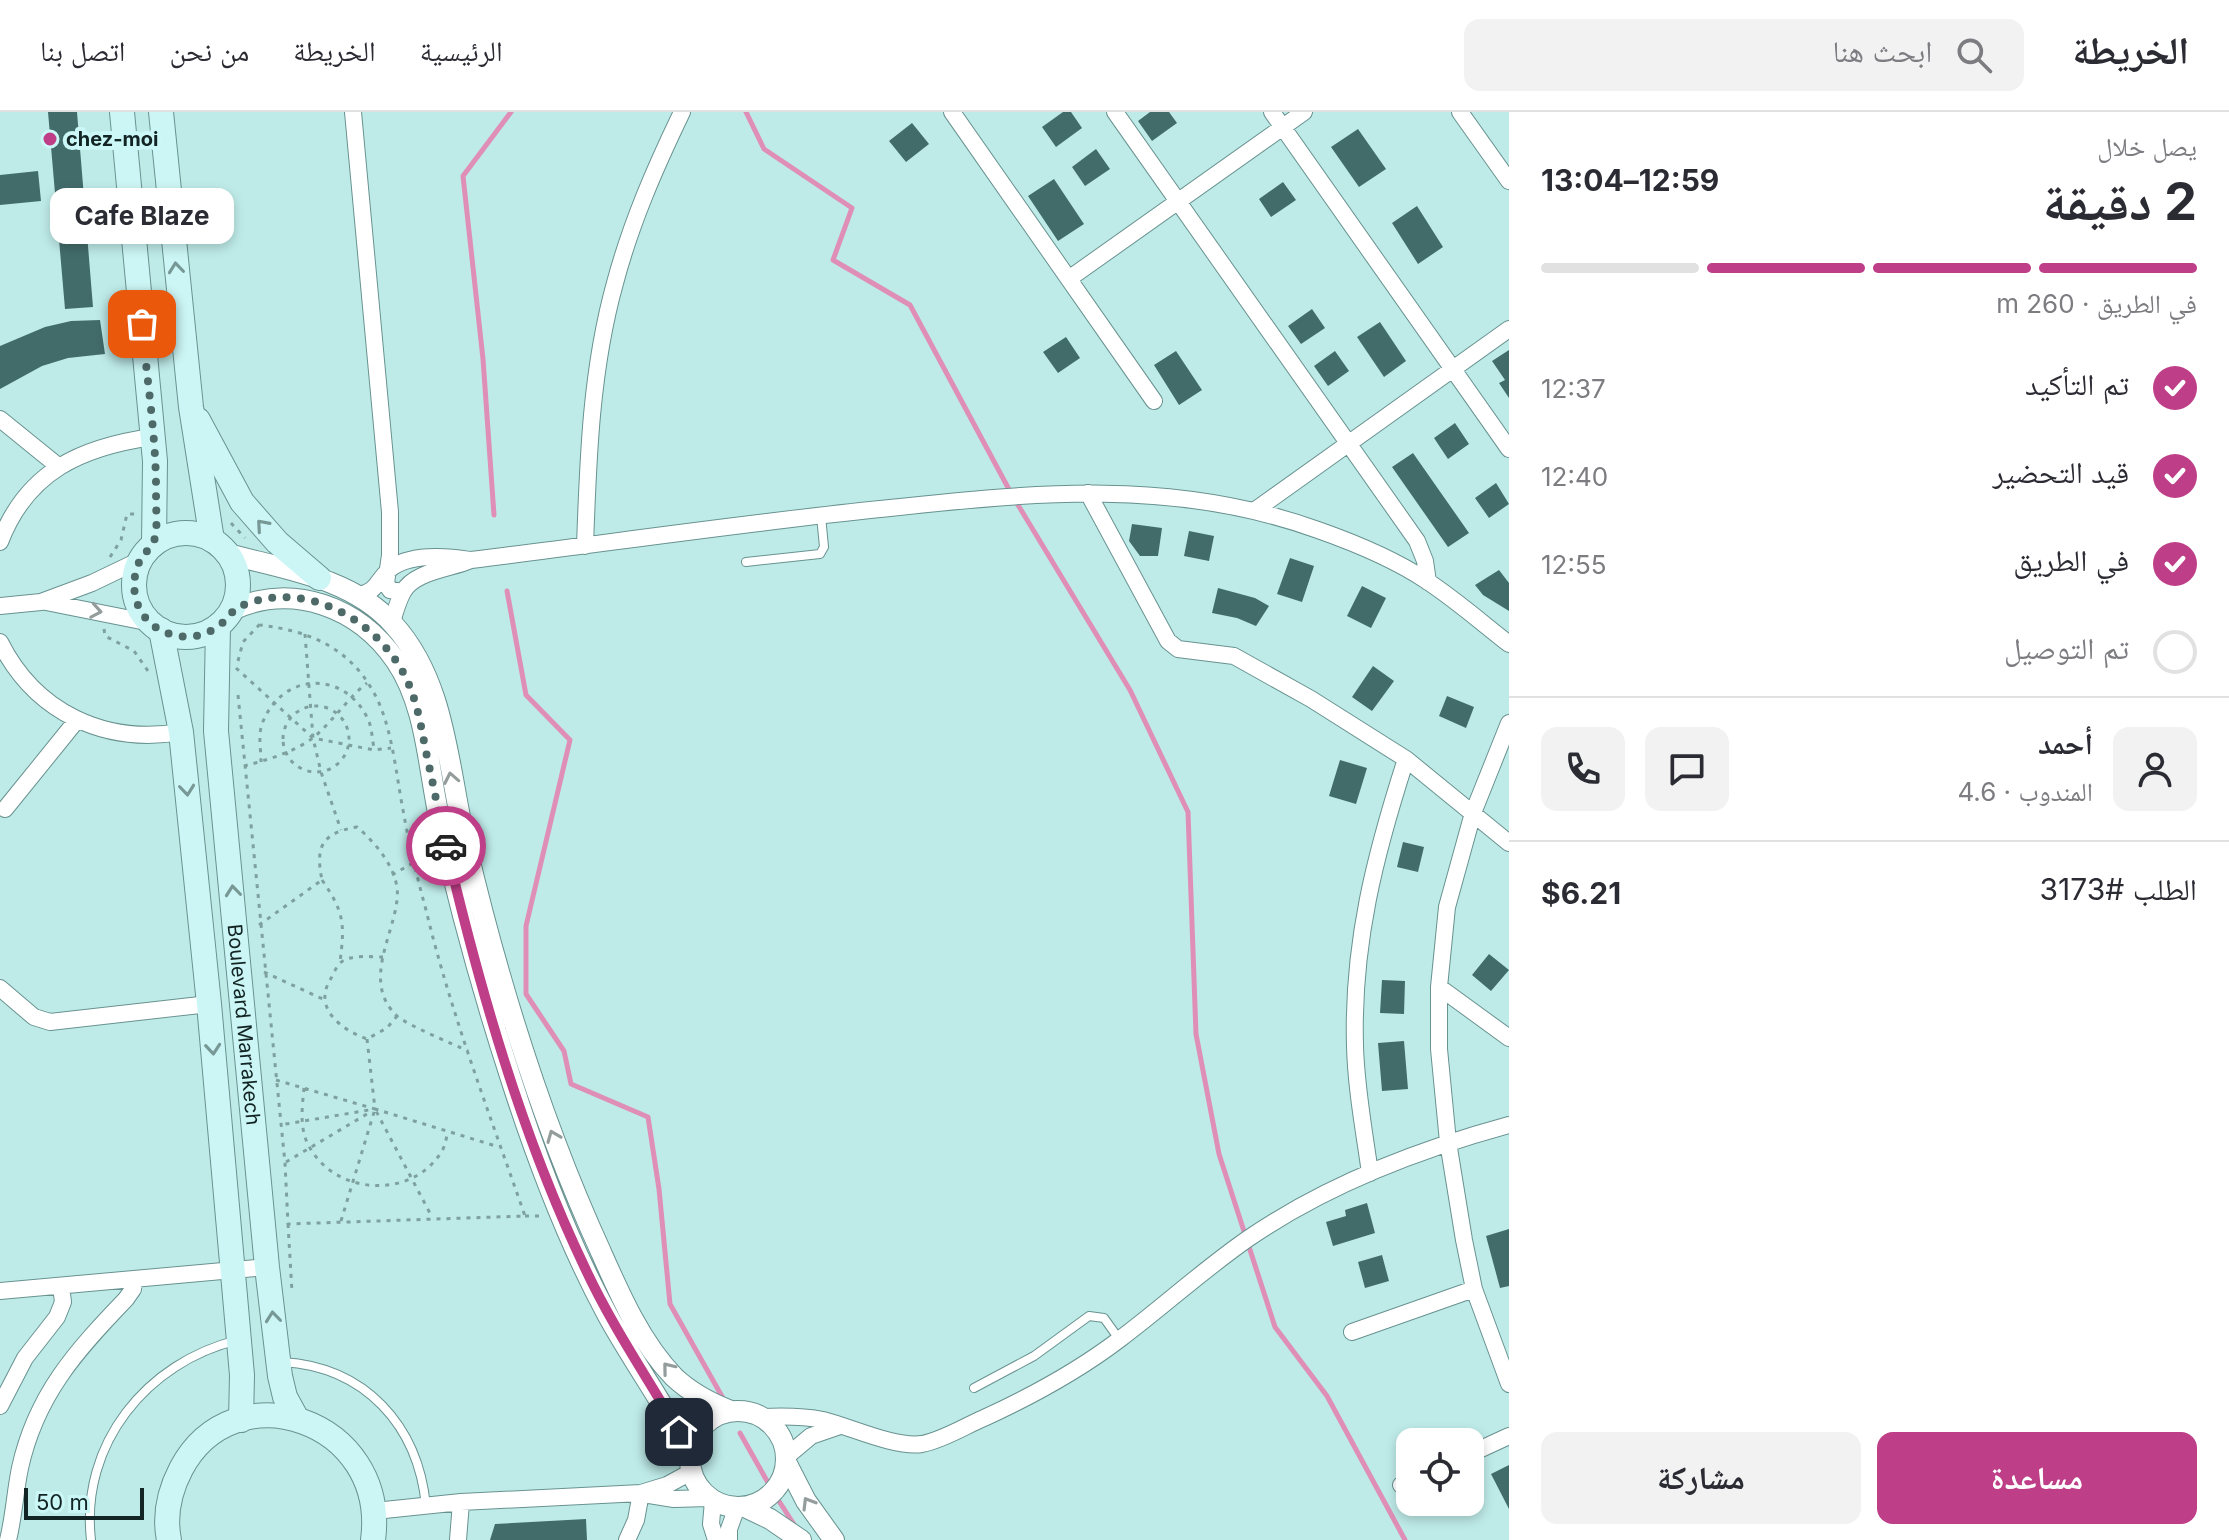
<!DOCTYPE html>
<html lang="ar">
<meta charset="utf-8">
<style>
:root{--surface:#fff;--page:#f2f2f3;--text:#2b2b33;--muted:#7c7c81;--line:#e1e1e2;--accent:#be3e88}
body{margin:0;font-family:Inter,"Noto Naskh Arabic",sans-serif;background:var(--page);color:var(--text);direction:rtl;height:100vh;display:flex;flex-direction:column;font-size:30px;white-space:nowrap}
*{box-sizing:border-box;margin:0}
p{font-size:26px;color:var(--muted)}
.icon{flex:none;width:44px;height:44px;fill:none;stroke:currentColor;stroke-width:2;stroke-linecap:round;stroke-linejoin:round}
.map{position:relative;flex:1;overflow:hidden;direction:ltr}
.panel{display:flex;flex-direction:column;background:var(--surface);width:720px}
.panel>*{flex:none}
.buttons{position:absolute;left:1396px;top:1316px;display:grid;gap:16px}
.buttons a{display:grid;place-items:center;width:88px;height:88px;border-radius:16px;background:var(--surface);box-shadow:0 4px 12px #0003;font-size:40px}
.scale{position:absolute;left:24px;bottom:20px;width:120px;box-sizing:border-box;padding-left:8px;border:4px solid #122423;border-top:0;font-size:22px;line-height:28px;white-space:nowrap;color:#122423;-webkit-text-stroke:6px #cbf8f6;paint-order:stroke}
.pin{position:absolute;display:grid;place-items:center;width:68px;height:68px;color:#fff;margin:-34px;border-radius:16px;box-shadow:0 4px 12px #0006}
.courier{position:absolute;display:grid;place-items:center;width:80px;height:80px;margin:-40px;border:6px solid #be3e88;border-radius:50%;background:#fff;color:#222;box-shadow:0 2px 10px #0007}
.bubble{position:absolute;height:56px;border-radius:16px;background:var(--surface);box-shadow:0 4px 12px #0003;font-size:26px;font-weight:700;line-height:56px;text-align:center;direction:rtl}
.headline em{font-style:normal;font-weight:700}
.headline div{display:flex;flex-direction:column-reverse}
.headline{display:flex;align-items:center;justify-content:space-between;height:136px;padding:0 32px}
h1{font-size:52px;font-weight:700;line-height:60px}
.bar{display:grid;grid-template-columns:repeat(4,1fr);gap:12px 8px;align-content:center;height:96px;padding:0 32px}
.bar i{height:10px;border-radius:6px;background:var(--line)}
.bar .current{background:var(--accent)}
.bar p{grid-column:span 4}
.line{display:flex;align-items:center;gap:20px;padding:0 32px;border-top:2px solid var(--line)}
.line div{flex:1}
.round{display:grid;place-items:center;flex:none;width:84px;height:84px;border-radius:16px;background:var(--page)}
ol{padding:0 32px;list-style:none}
li{display:flex;align-items:center;gap:24px;height:88px}
li p{margin-inline-start:auto}
li .icon{padding:8px;border-radius:50%;background:var(--accent);color:#fff;stroke-width:4}
li:last-child{color:var(--muted)}
li i{width:44px;height:44px;border:4px solid var(--line);border-radius:50%}
.cta{display:flex;gap:16px;margin-top:auto;padding:16px 32px}
.cta a{flex:1;height:92px;border-radius:16px;background:var(--accent);color:#fff;font-size:32px;font-weight:700;line-height:92px;text-align:center}
.cta a+a{background:var(--page);color:var(--text)}
header{display:flex;align-items:center;gap:48px;box-sizing:border-box;height:112px;padding:0 40px;background:var(--surface);border-bottom:2px solid var(--line)}
header strong{font-size:38px}
nav{display:flex;gap:44px;margin-inline-start:auto;font-size:28px}
.search{width:560px;height:72px;background:var(--page);display:flex;align-items:center;gap:20px;box-sizing:border-box;padding:0 28px;border-radius:16px;color:var(--muted);font-size:30px}
main{display:flex;flex:1;min-height:0}
.map>svg:first-child{display:block}
.lines{fill:none;stroke-linecap:round;stroke-linejoin:round}
.stream{stroke:#df8fb7;stroke-width:5}
.building{fill:#426c6a}
.service-casing{stroke:#689290;stroke-width:10}
.minor-casing{stroke:#689290;stroke-width:18}
.tertiary-casing{stroke:#689290;stroke-width:22}
.secondary-casing{stroke:#689290;stroke-width:26}
.path{stroke:#7ea19e;stroke-width:3;stroke-dasharray:4 6;stroke-linecap:butt}
.service{stroke:#fff;stroke-width:8}
.minor{stroke:#fff;stroke-width:16}
.tertiary{stroke:#fff;stroke-width:20}
.secondary{stroke:#ccf6f5;stroke-width:24}
.oneway{stroke:#789896}
.oneway2{stroke:#949c9c}
.done{stroke:#4e6a68;stroke-width:8;stroke-dasharray:0 14.4}
.route{stroke:#be3e88;stroke-width:10}
.poi-dot{fill:#be3e88;stroke:#cbf8f6;stroke-width:3}
.labels{text-anchor:middle;stroke-width:8;stroke-linejoin:round;paint-order:stroke}
.poi-label{font-size:20px;font-weight:bold;fill:#122423;stroke:#cbf8f6;text-anchor:start}
.street-label{font-size:20px;fill:#122423;stroke:#cbf8f6}
</style>
<header>
<strong>الخريطة</strong>
<div class="search"><svg class="icon" aria-label="search" viewBox="0 0 24 24"><circle cx="10" cy="10" r="6"/><path d="M15 15l6 6"/></svg>ابحث هنا</div>
<nav><a>الرئيسية</a><a>الخريطة</a><a>من نحن</a><a>اتصل بنا</a></nav>
</header>
<main>
<section class="panel">
<div class="headline"><div><h1>2 دقيقة</h1><p>يصل خلال</p></div><em>12:59–13:04</em></div>
<div class="bar"><i class="current"></i><i class="current"></i><i class="current"></i><i></i><p>في الطريق · 260 m</p></div>
<ol>
<li><svg class="icon" aria-label="check" viewBox="0 0 24 24"><path d="M5 12l5 5 9-10"/></svg>تم التأكيد<p>12:37</p></li>
<li><svg class="icon" aria-label="check" viewBox="0 0 24 24"><path d="M5 12l5 5 9-10"/></svg>قيد التحضير<p>12:40</p></li>
<li><svg class="icon" aria-label="check" viewBox="0 0 24 24"><path d="M5 12l5 5 9-10"/></svg>في الطريق<p>12:55</p></li>
<li><i></i>تم التوصيل</li>
</ol>
<div class="line" style="height:144px"><a class="round"><svg class="icon" aria-label="person" viewBox="0 0 24 24"><circle cx="12" cy="8" r="4"/><path d="M4 21q1-7 8-7t8 7"/></svg></a><div><b>أحمد</b><p>المندوب · 4.6</p></div><a class="round"><svg class="icon" aria-label="chat" viewBox="0 0 24 24"><path d="M4 5h16v11H9l-5 4z"/></svg></a><a class="round"><svg class="icon" aria-label="phone" viewBox="0 0 24 24"><path d="M5 4h4l2 5-3 2q2 4 5 5l2-3 5 2v4C11 20 4 13 5 4z"/></svg></a></div>
<div class="line" style="height:104px"><div>الطلب #3173</div><b>$6.21</b></div>
<div class="cta"><a>مساعدة</a><a>مشاركة</a></div>
</section>
<div class="map">
<svg width="1509" height="1428" viewBox="0 0 1509 1428">
<rect width="100%" height="100%" fill="#beebe8"/>
<g class="lines">
<!-- stream -->
<path class="stream" d="M746,0L764,37L852,96L833,148L910,193L1012,383L1130,578L1188,700L1196,922L1219,1042L1275,1215L1327,1284L1405,1428
M494,403L483,247L463,64L511,0
M507,479L526,583L570,628L526,814V882L564,939L571,972L648,1005L659,1077L670,1192L724,1288
M740,1321L771,1376
M777,1386L795,1414"/>
</g>
<!-- building -->
<path class="building" d="M48,0H77L93,195L65,197Z
M1063,0H1071L1082,16L1056,35L1042,15Z
M1150,0H1169L1177,11L1152,29L1138,9Z
M912,11L929,32L906,50L889,29Z
M1358,17L1386,57L1359,75L1331,35Z
M1096,37L1110,57L1085,74L1072,55Z
M38,59L41,89L0,93V63Z
M1054,67L1084,112L1058,129L1028,84Z
M1283,70L1296,88L1271,105L1259,87Z
M1417,94L1443,135L1418,152L1392,111Z
M1312,197L1325,216L1301,232L1288,214Z
M100,208L105,242L68,246L42,254L0,277V234L45,215L71,209Z
M1380,210L1406,249L1384,265L1357,225Z
M1066,225L1080,246L1058,261L1043,240Z
M1509,238V286L1499,271L1505,268L1492,249Z
M1176,239L1202,278L1179,293L1154,253Z
M1335,239L1349,259L1328,274L1314,254Z
M1455,311L1469,332L1448,347L1434,326Z
M1413,341L1469,421L1448,435L1392,355Z
M1496,371L1509,392L1489,406L1475,386Z
M1132,412L1162,416L1158,444H1140L1129,429Z
M1189,419L1214,424L1209,449L1184,444Z
M1290,446L1314,454L1302,490L1277,482Z
M1499,458L1509,471V499L1483,483L1475,473Z
M1362,474L1386,486L1371,516L1347,504Z
M1218,476L1255,486L1269,494L1256,514L1237,506L1212,501Z
M1373,554L1394,569L1372,599L1352,585Z
M1447,584L1474,595L1466,616L1439,604Z
M1340,648L1367,656L1356,692L1329,684Z
M1403,730L1424,735L1418,760L1397,755Z
M1489,842L1509,858L1491,879L1472,863Z
M1382,868L1405,869L1404,902L1380,901Z
M1404,929L1408,977L1382,979L1378,931Z
M1367,1091L1375,1121L1333,1134L1326,1110L1346,1104L1345,1098Z
M1509,1117V1174L1500,1176L1486,1124Z
M1382,1143L1389,1169L1365,1176L1358,1150Z
M1509,1353V1397L1491,1362Z
M586,1407L587,1428H490L495,1412Z"/>
<g class="lines">
<!-- service casing -->
<g class="service-casing">
<path id="service" d="M746,450L820,442L824,435L821,404
M283,1250C365,1255 418,1313 426,1394
M974,1276L1034,1244L1089,1204L1104,1206L1119,1227
M91,1428C80,1332 147,1250 238,1228"/>
</g>
<!-- minor casing -->
<g class="minor-casing">
<path id="minor" d="M353,0L390,400V443L386,471L390,478L403,480
M952,0L1154,289
M1115,0L1417,429L1425,449L1428,470
M1272,0L1509,337
M1460,0L1509,69
M1070,166L1304,0
M0,307L58,354
M1088,381L1168,529L1178,537L1234,544L1311,587L1406,647L1509,731
M1254,399L1509,217
M0,430C27,359 82,335 152,325
M585,434C588,346 591,257 615,171C631,111 655,56 682,0
M356,484C380,478 374,471 389,458C408,441 447,444 470,448
M46,490L151,511
M0,494L41,490L92,471L140,448
M392,510C395,500 398,489 403,480C414,459 451,457 471,448C608,431 744,411 880,397C1031,381 1171,365 1318,418C1355,431 1394,447 1427,469C1456,488 1482,511 1509,532
M0,530C35,600 104,633 181,620
M1509,611L1473,701L1447,795L1439,875V937L1448,1030L1464,1128L1474,1177L1509,1272
M5,697L77,608
M1439,875L1509,926
M0,876L34,905L50,910L209,892
M1370,1061C1364,1018 1356,976 1355,934C1352,832 1375,743 1406,647
M0,1179L267,1155
M1352,1220L1474,1177
M0,1294L25,1246L57,1205L63,1190L61,1174
M762,1305C783,1304 803,1304 823,1308C851,1315 895,1336 922,1332C943,1328 965,1314 984,1306C1032,1284 1078,1259 1120,1227C1164,1194 1204,1157 1249,1126C1328,1072 1417,1038 1509,1013
M1470,1342L1509,1324
M786,1345L811,1324L840,1314
M1401,1373L1410,1370
M643,1382L674,1387L709,1386
M713,1389L711,1412L716,1428
M375,1399L461,1390L641,1381L667,1373L691,1360
M8,1428C14,1404 15,1380 20,1356C36,1283 76,1239 126,1187L133,1177L134,1168
M458,1428L461,1390
M627,1428L636,1408L641,1381
M729,1428V1417L737,1395"/>
</g>
<!-- tertiary casing -->
<g class="tertiary-casing">
<path id="tertiary" d="M228,442C284,457 352,466 393,512C447,571 448,659 466,733C499,873 541,1009 601,1140C620,1183 641,1231 674,1265C691,1281 710,1291 731,1299
M232,498C293,470 359,495 396,549C426,593 428,654 439,705C459,794 483,881 511,967C537,1048 567,1128 607,1202C633,1250 666,1294 690,1343
M690 1347a48 48 0 1 1 96 0a48 48 0 1 1-96 0Z
M786,1350L806,1389L834,1428
M745,1395L770,1407L801,1428"/>
</g>
<!-- secondary casing -->
<g class="secondary-casing">
<g id="secondary">
<path d="M122,0L155,349L154,432"/>
<path d="M161,0L191,295L212,428"/>
<path d="M198,308L242,390L277,430L319,466"/>
<circle cx="186" cy="473" r="52"/>
<path id="s1" d="M218,514L216,619L267,1155L280,1264L285,1285L297,1307"/>
<path d="M161,518L181,620L209,892L242,1263L241,1308"/>
<path d="M169,1428C164,1403 169,1380 181,1357C234,1256 389,1308 373,1428"/>
</g>
</g>
<!-- path -->
<path class="path" d="M231,411L245,426
M110,445L121,428L127,402H136
M104,517L105,524L134,539L148,559
M305,522L313,626L321,660L341,718
M238,549L243,530L260,512
M236,556L313,626L374,638L391,636
M238,583L285,1051L288,1112L525,1104C490,1003 451,902 426,798C417,765 409,732 403,698C396,662 392,613 374,581C349,535 309,519 260,513
M283 627a33 33 0 1 1 66 0a33 33 0 1 1-66 0Z
M261,650C261,638 258,623 262,612C281,561 342,557 367,605C372,614 372,627 374,636
M244,654C267,648 295,640 314,625C333,609 347,587 367,571
M392,763L413,751
M322,768C344,800 345,811 340,850
M259,813L322,768C315,734 322,721 357,715C376,731 401,760 397,788C393,825 362,871 397,904C407,913 453,932 468,939
M383,845C370,845 350,842 340,851C336,855 333,863 330,868C313,897 342,918 367,927L387,916L397,904
M264,860L325,888
M367,927L375,997L499,1035
M276,968L375,997L280,1013
M304,976C302,997 299,1018 310,1036C337,1083 410,1087 440,1042C445,1036 446,1027 448,1019
M286,1050L372,999
M525,1104H541
M341,1109L375,997L432,1105
M288,1112L292,1180"/>
<!-- service -->
<use href="#service" class="service"/>
<!-- minor -->
<use href="#minor" class="minor"/>
<!-- tertiary -->
<use href="#tertiary" class="tertiary"/>
<!-- secondary -->
<use href="#secondary" class="secondary"/>
</g>
<!-- one-way arrows -->
<defs><path id="oneway-chevron" d="M-2-3.5L2.5 0L-2 3.5" fill="none" stroke-width="1.6" stroke-linecap="round" stroke-linejoin="round" transform="scale(2)"/></defs>
<g class="oneway">
<use href="#oneway-chevron" transform="translate(176 156) rotate(-96)"/>
<use href="#oneway-chevron" transform="translate(262 413) rotate(-131)"/>
<use href="#oneway-chevron" transform="translate(187 678) rotate(84)"/>
<use href="#oneway-chevron" transform="translate(233 779) rotate(-96)"/>
<use href="#oneway-chevron" transform="translate(213 937) rotate(85)"/>
<use href="#oneway-chevron" transform="translate(273 1205) rotate(-96)"/>
</g>
<g class="oneway2">
<use href="#oneway-chevron" transform="translate(96 499) rotate(10)"/>
<use href="#oneway-chevron" transform="translate(451 666) rotate(-101)"/>
<use href="#oneway-chevron" transform="translate(553 1024) rotate(-112)"/>
<use href="#oneway-chevron" transform="translate(668 1256) rotate(-129)"/>
<use href="#oneway-chevron" transform="translate(808 1391) rotate(-121)"/>
</g>
<g class="lines">
<!-- done -->
<path class="done" d="M142,212C147,270 157,329 156,387C156,400 158,417 154,429C153,434 147,439 143,443C132,460 131,484 142,501C157,525 192,532 216,516C231,506 229,497 249,491C310,470 377,509 405,564C417,588 421,614 426,640C433,671 439,703 446,734"/>
<!-- route -->
<path class="route" d="M446,734C480,878 521,1022 585,1156C612,1214 647,1265 679,1320"/>
</g>
<!-- markers -->
<circle class="poi-dot" cx="50" cy="27" r="8"/>
<g class="labels">
<!-- poi labels -->
<g class="poi-label">
<text x="66" y="34">chez-moi</text>
</g>
<!-- street labels -->
<g class="street-label">
<text dy="7" stroke="none"><textPath href="#s1" startOffset="400">Boulevard Marrakech</textPath></text>
</g>
</g>
</svg>
<div class="buttons">
<a><svg class="icon" aria-label="locate" viewBox="0 0 24 24"><circle cx="12" cy="12" r="6"/><path d="M12 2v4M12 18v4M2 12h4M18 12h4"/></svg></a>
</div>
<div class="scale">50 m</div>
<div class="pin" style="left:142px;top:212px;background:#ea580c"><svg class="icon" aria-label="bag" viewBox="0 0 24 24"><path d="M5 8h14l-1 12H6zM9 8a3 3 0 0 1 6 0"/></svg></div>
<div class="pin" style="left:679px;top:1320px;background:#1f2937"><svg class="icon" aria-label="home" viewBox="0 0 24 24"><path d="M3 11l9-7 9 7M6 9v11h12V9"/></svg></div>
<div class="courier" style="left:446px;top:734px"><svg class="icon" aria-label="car" viewBox="0 0 24 24"><path d="M5 17H2v-5l4-1 3-4h7l3 4 3 1v5h-3M9 17h6M6 11h13"/><circle cx="7" cy="17" r="2"/><circle cx="17" cy="17" r="2"/></svg></div>
<div class="bubble" style="left:50px;top:76px;width:184px">Cafe Blaze</div>
</div>
</main>
